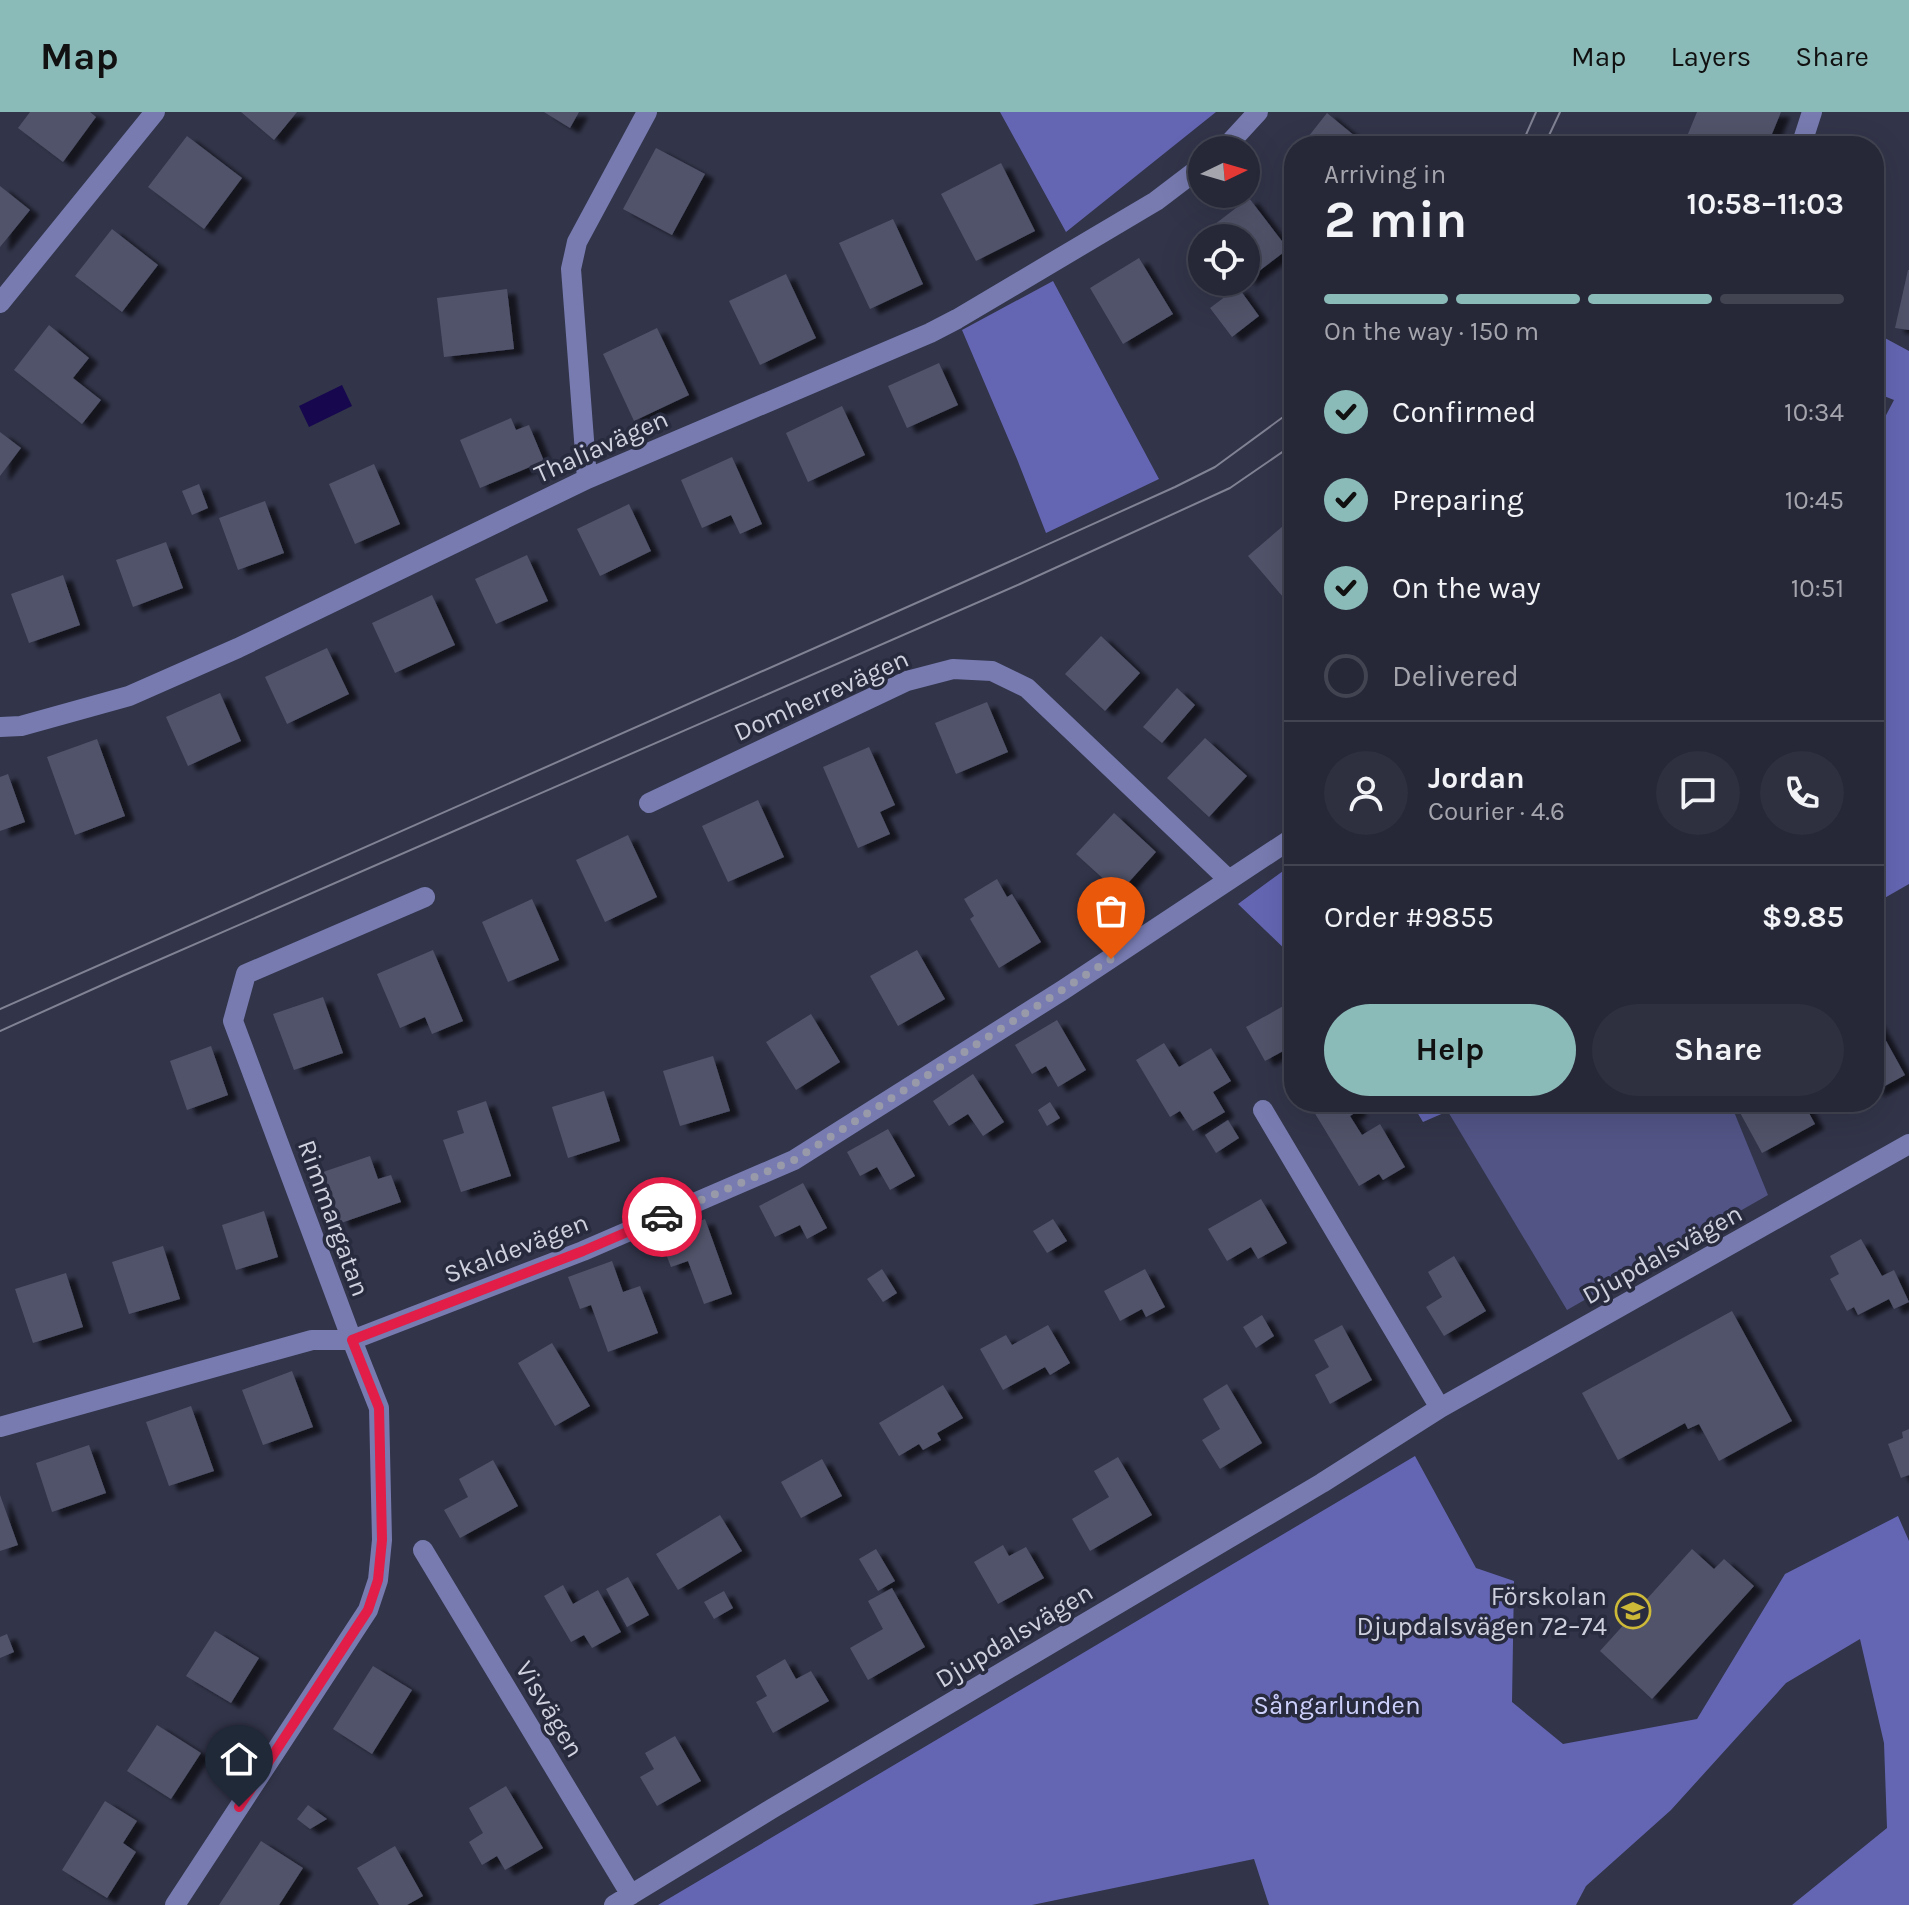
<!DOCTYPE html>
<meta charset="utf-8">
<style>
:root{--surface:#262737;--page:#2e2f3f;--text:#f1f3f6;--muted:#a4a5ad;--line:#424452;--accent:#8bbbb9}
body{margin:0;font-family:Karla,sans-serif;background:var(--page);color:var(--text);height:100vh;display:flex;flex-direction:column;font-size:30px;white-space:nowrap}
*{box-sizing:border-box;margin:0}
p{font-size:26px;color:var(--muted)}
.icon{flex:none;width:44px;height:44px;fill:none;stroke:currentColor;stroke-width:2;stroke-linecap:round;stroke-linejoin:round}
.map{position:relative;flex:1;overflow:hidden}
.side{position:absolute;left:1284px;top:24px;width:600px;height:976px;display:flex;flex-direction:column;background:var(--surface);border-radius:32px;box-shadow:0 8px 32px #0002,0 0 0 2px var(--line)}
.side>*{flex:none}
.needle{width:52px;rotate:85deg}
.tools{position:absolute;left:1188px;top:24px;display:grid;gap:16px}
.tools a{display:grid;place-items:center;width:72px;height:72px;border-radius:50%;background:var(--surface);box-shadow:0 8px 32px #0002,0 0 0 2px var(--line);font-size:40px}
.pin{position:absolute;display:grid;place-items:center;width:68px;height:68px;color:#fff;margin:-82px -34px;border-radius:50% 50% 50% 0;rotate:-45deg;box-shadow:0 0 8px #0007}
.pin .icon{rotate:45deg}
.courier{position:absolute;display:grid;place-items:center;width:80px;height:80px;margin:-40px;border:6px solid #e11d48;border-radius:50%;background:#fff;color:#222;box-shadow:0 2px 10px #0007}
.summary em{font-style:normal;font-weight:700}
.summary div{display:flex;flex-direction:column-reverse}
.summary{display:flex;align-items:center;justify-content:space-between;height:136px;padding:0 40px}
h1{font-size:52px;font-weight:700;line-height:60px}
.bar{display:grid;grid-template-columns:repeat(4,1fr);gap:12px 8px;align-content:center;height:96px;padding:0 40px}
.bar i{height:10px;border-radius:6px;background:var(--line)}
.bar .active{background:var(--accent)}
.bar p{grid-column:span 4}
.line{display:flex;align-items:center;gap:20px;padding:0 40px;border-top:2px solid var(--line)}
.line div{flex:1}
.round{display:grid;place-items:center;flex:none;width:84px;height:84px;border-radius:42px;background:var(--page)}
ol{padding:0 40px;list-style:none}
li{display:flex;align-items:center;gap:24px;height:88px}
li p{margin-inline-start:auto}
li .icon{padding:8px;border-radius:50%;background:var(--accent);color:#111;stroke-width:4}
li:last-child{color:var(--muted)}
li i{width:44px;height:44px;border:4px solid var(--line);border-radius:50%}
.button{display:flex;gap:16px;margin-top:auto;padding:16px 40px}
.button a{flex:1;height:92px;border-radius:48px;background:var(--accent);color:#111;font-size:32px;font-weight:700;line-height:92px;text-align:center}
.button a+a{background:var(--page);color:var(--text)}
header{display:flex;align-items:center;gap:48px;box-sizing:border-box;height:112px;padding:0 40px;background:var(--accent);color:#111}
header strong{font-size:38px}
nav{display:flex;gap:44px;margin-inline-start:auto;font-size:28px}
.map>svg:first-child{display:block}
.green{fill:#525486}
.forest{fill:#6466b3}
.water{fill:#16074f}
.building{fill:#51536a;filter:url(#shadow)}
.lines{fill:none;stroke-linecap:round;stroke-linejoin:round}
.minor{stroke:#777bb0;stroke-width:20}
.tram{stroke:#818394;stroke-width:2}
.done{stroke:#989aaa;stroke-width:8;stroke-dasharray:0 14.4}
.route{stroke:#e11d48;stroke-width:10}
.labels{text-anchor:middle;stroke-width:7;stroke-linejoin:round;paint-order:stroke}
.street-label{font-size:26px;fill:#cfd1de;stroke:#282a3e}
.poi-label{font-size:26px;fill:#cfd1de;stroke:#282a3e;text-anchor:end}
.park-label{font-size:26px;fill:#ccd0fb;stroke:#282a3e}
</style>
<header>
<strong>Map</strong>
<nav><a>Map</a><a>Layers</a><a>Share</a></nav>
</header>
<div class="map">
<svg width="1909" height="1793" viewBox="0 0 1909 1793">
<defs>
<filter id="shadow"><feDropShadow dx="9" dy="5" stdDeviation="2" flood-color="#0009"/></filter>
</defs>
<rect width="100%" height="100%" fill="#323449"/>
<!-- green -->
<path class="green" d="M1469,990H1730L1768,1083L1567,1198L1447,998Z"/>
<!-- forest -->
<path class="forest" d="M1000,0H1216L1066,120Z
M1053,169L1159,367L1046,421L1017,347L962,218Z
M1874,216L1883,225L1909,239V772L1874,792V326L1894,288L1874,280Z
M1294,751V846L1238,792Z
M1411,990H1469L1423,1010Z
M1415,1344L1476,1456L1514,1469L1512,1590L1563,1632L1697,1607L1785,1462L1898,1404L1909,1429V1793H1792L1887,1716L1884,1631L1860,1527L1786,1571L1671,1698L1586,1774L1576,1793H1269L1254,1747L1032,1793H658Z"/>
<!-- water -->
<path class="water" d="M342,273L352,294L309,315L299,294Z"/>
<!-- building -->
<path class="building" d="M30,0H90L96,5L63,50L18,16Z
M241,0H297L274,28Z
M544,0H579L570,16Z
M1697,0H1781L1767,34H1683Z
M1327,1L1367,34H1301Z
M187,24L242,66L204,117L148,75Z
M656,36L705,62L672,123L623,97Z
M1001,51L1035,119L976,149L941,82Z
M0,74L30,98L0,135Z
M1249,86L1288,137L1246,169V126H1211L1206,119Z
M893,107L923,172L870,197L839,131Z
M112,117L158,153L122,200L75,164Z
M1139,146L1173,202L1123,232L1090,176Z
M1908,158H1909V218L1895,216Z
M786,162L816,226L760,253L729,189Z
M1238,175L1259,204L1232,225L1210,196Z
M507,177L514,237L444,245L437,186Z
M49,213L89,246L73,266L101,288L82,312L14,258Z
M657,216L689,283L634,309L603,242Z
M939,251L958,293L907,316L888,274Z
M842,294L865,343L808,370L786,321Z
M511,306L516,318L529,313L544,349L480,376L460,328Z
M0,320L21,336L0,364Z
M732,345L762,412L740,422L731,403L702,416L681,368Z
M374,352L400,412L355,432L329,372Z
M199,372L208,396L192,403L182,379Z
M265,389L284,441L238,458L219,406Z
M629,392L651,439L600,464L577,417Z
M1290,408L1294,413V476L1283,485L1248,444Z
M166,430L183,476L133,495L116,448Z
M527,443L548,489L496,512L475,467Z
M63,463L80,513L29,531L11,482Z
M432,483L455,533L395,561L372,511Z
M1101,524L1140,561L1105,599L1065,562Z
M327,536L349,582L287,612L265,565Z
M1177,576L1195,593L1162,631L1143,615Z
M220,581L241,629L188,654L166,605Z
M987,590L1008,640L956,662L935,611Z
M1205,626L1247,664L1209,705L1167,666Z
M97,627L125,704L75,723L47,645Z
M869,635L895,693L880,700L890,722L858,736L823,655Z
M8,662L25,710L0,719V665Z
M758,688L784,745L728,770L702,714Z
M1114,701L1156,740L1119,781L1076,742Z
M628,723L657,785L605,810L576,748Z
M997,767L1007,785L1012,782L1041,830L999,856L970,807L974,804L964,787Z
M532,787L559,848L508,870L482,810Z
M433,838L463,909L432,922L425,905L400,916L377,862Z
M917,838L945,887L898,914L870,864Z
M323,885L343,941L294,958L273,902Z
M1294,888V933L1265,949L1246,915Z
M811,902L840,950L796,978L766,930Z
M1874,907L1905,963L1874,980Z
M1057,908L1086,958L1058,975L1046,954L1032,962L1015,933Z
M1164,931L1179,955L1211,936L1231,969L1213,980L1225,1000L1193,1019L1180,999L1170,1005L1136,948Z
M211,934L228,983L187,998L170,949Z
M713,944L730,999L680,1014L663,959Z
M973,962L1004,1010L983,1024L968,1002L949,1014L933,989Z
M604,979L620,1029L568,1046L552,995Z
M486,989L511,1064L461,1080L443,1028L464,1021L457,999Z
M1050,990L1060,1006L1047,1014L1038,998Z
M1308,990H1353L1358,999L1350,1004L1362,1023L1380,1012L1405,1055L1383,1068L1379,1062L1359,1074Z
M1752,990H1803L1815,1012L1762,1041L1738,997Z
M1228,1008L1239,1026L1216,1041L1205,1023Z
M888,1017L915,1064L890,1078L877,1055L860,1064L847,1040Z
M370,1044L378,1067L391,1063L401,1090L341,1111L323,1060Z
M803,1071L827,1116L807,1127L800,1113L775,1125L759,1094Z
M1261,1087L1287,1131L1258,1147L1251,1135L1227,1149L1208,1117Z
M264,1099L278,1145L236,1158L222,1113Z
M705,1107L732,1182L704,1192L688,1149L671,1155L659,1124Z
M1053,1107L1067,1129L1047,1141L1033,1119Z
M1861,1127L1882,1164L1894,1158L1909,1190L1894,1197L1889,1187L1858,1203L1854,1195L1847,1199L1830,1167L1839,1162L1830,1144Z
M163,1134L180,1187L129,1202L112,1150Z
M1454,1144L1486,1199L1444,1224L1426,1195L1442,1185L1428,1160Z
M612,1149L623,1180L640,1174L658,1221L608,1240L591,1193L580,1197L568,1165Z
M882,1157L897,1181L883,1190L867,1167Z
M1145,1157L1165,1195L1146,1205L1142,1197L1120,1209L1104,1179Z
M66,1161L83,1215L33,1231L15,1177Z
M1732,1199L1792,1309L1719,1349L1699,1312L1688,1317L1685,1311L1618,1348L1582,1281Z
M1262,1203L1274,1224L1256,1236L1243,1215Z
M1048,1213L1070,1251L1050,1263L1045,1255L1003,1278L980,1237L1006,1223L1012,1233Z
M1342,1213L1372,1268L1330,1292L1315,1263L1329,1255L1314,1228Z
M552,1231L590,1294L555,1314L518,1251Z
M292,1259L313,1315L263,1333L242,1278Z
M1227,1272L1262,1331L1220,1357L1202,1328L1220,1317L1203,1287Z
M943,1273L963,1306L937,1321L941,1328L923,1338L919,1332L899,1344L879,1311Z
M191,1294L214,1359L169,1374L146,1310Z
M1909,1317V1363L1901,1366L1888,1332L1903,1326L1902,1320Z
M89,1333L106,1381L52,1400L36,1351Z
M1118,1345L1152,1403L1090,1439L1072,1407L1109,1385L1094,1359Z
M822,1347L842,1384L801,1406L781,1370Z
M493,1348L518,1394L460,1426L444,1398L468,1385L459,1367Z
M0,1383L18,1433L0,1439Z
M720,1403L742,1439L678,1478L656,1442Z
M1003,1433L1009,1444L1026,1435L1044,1466L998,1492L974,1450Z
M876,1437L895,1469L878,1479L859,1447Z
M1692,1437L1714,1457L1724,1447L1754,1474L1652,1587L1600,1539Z
M628,1465L649,1503L627,1515L606,1477Z
M563,1473L573,1492L598,1478L621,1520L592,1536L584,1523L571,1530L544,1484Z
M892,1476L925,1535L868,1568L850,1536L883,1517L868,1489Z
M724,1479L733,1496L714,1507L704,1490Z
M215,1519L259,1546L231,1591L186,1564Z
M7,1522L14,1540L0,1546V1525Z
M785,1547L796,1567L811,1559L829,1589L773,1621L756,1590L767,1584L756,1564Z
M373,1554L412,1578L372,1642L333,1617Z
M157,1613L201,1641L171,1687L127,1659Z
M675,1624L701,1669L657,1694L640,1665L654,1657L645,1641Z
M506,1674L543,1736L505,1758L497,1744L482,1753L469,1730L483,1721L469,1696Z
M105,1689L137,1709L123,1731L136,1740L107,1786L62,1758Z
M308,1693L327,1707L310,1717L297,1707Z
M261,1729L303,1756L279,1793H219Z
M395,1734L423,1784L407,1793H379L357,1756Z"/>
<g class="lines">
<!-- minor -->
<path class="minor" d="M1801,34L1812,0
M1223,38L1258,0
M0,191L155,0
M587,367L571,157L577,130L647,0
M0,615L21,614L129,584L238,536L587,367L930,221L957,207L1156,89L1202,54
M649,691L907,569L953,557L992,559L1027,576L1229,768
M1263,998L1440,1296
M0,1315L312,1228H352L583,1139L794,1048L1063,878L1294,725
M423,1438L631,1783
M175,1793L368,1498L378,1468L382,1428L379,1296L352,1228L233,909L246,862L425,785
M614,1793L773,1696L1322,1371L1440,1296L1909,1032"/>
<!-- tram -->
<path class="tram" d="M1521,34L1536,0
M1544,34L1560,0
M0,897L1011,449L1175,375L1215,355L1294,297
M0,919L122,864L1020,472L1230,376L1294,332"/>
</g>
<g class="lines">
<!-- done -->
<path class="done" d="M662,1105L794,1048L1111,847"/>
<!-- route -->
<path class="route" d="M239,1695L368,1498L378,1468L382,1428L379,1296L352,1228L583,1139L662,1105"/>
</g>
<!-- icons -->
<defs>
<g id="school-ring" transform="scale(1.8)"><circle r="9.5" fill="#282a3e" stroke="#ccb938" stroke-width="1.5"/><path d="M0-5L7-2L0 1L-7-2ZM-4 1L0 2.5L4 1V4Q0 6-4 4Z" fill="#ccb938"/></g>
</defs>
<g fill-rule="evenodd">
<use href="#school-ring" x="1633" y="1499"/>
</g>
<g class="labels">
<!-- street labels -->
<g class="street-label">
<text transform="translate(601 334) rotate(-24)" y="9">Thaliavägen</text>
<text transform="translate(821 583) rotate(-24)" y="9">Domherrevägen</text>
<text transform="translate(334 1106) rotate(70)" y="9">Rimmargatan</text>
<text transform="translate(516 1136) rotate(-21)" y="9">Skaldevägen</text>
<text transform="translate(1662 1142) rotate(-29)" y="9">Djupdalsvägen</text>
<text transform="translate(1014 1523) rotate(-31)" y="9">Djupdalsvägen</text>
<text transform="translate(550 1597) rotate(59)" y="9">Visvägen</text>
</g>
<!-- poi labels -->
<g class="poi-label">
<text x="1607" y="1493">Förskolan<tspan x="1607" dy="30">Djupdalsvägen 72–74</tspan></text>
</g>
<!-- park labels -->
<g class="park-label">
<text x="1337" y="1602">Sångarlunden</text>
</g>
</g>
</svg>
<div class="tools">
<a><svg class="needle" viewBox="-14 -14 28 28"><path d="M0-13l5 13h-10z" fill="#e53935"/><path d="M0 13l5-13h-10z" fill="#a4a5ad"/></svg></a>
<a><svg class="icon" aria-label="locate" viewBox="0 0 24 24"><circle cx="12" cy="12" r="6"/><path d="M12 2v4M12 18v4M2 12h4M18 12h4"/></svg></a>
</div>
<div class="pin" style="left:1111px;top:847px;background:#ea580c"><svg class="icon" aria-label="bag" viewBox="0 0 24 24"><path d="M5 8h14l-1 12H6zM9 8a3 3 0 0 1 6 0"/></svg></div>
<div class="pin" style="left:239px;top:1695px;background:#1f2937"><svg class="icon" aria-label="home" viewBox="0 0 24 24"><path d="M3 11l9-7 9 7M6 9v11h12V9"/></svg></div>
<div class="courier" style="left:662px;top:1105px"><svg class="icon" aria-label="car" viewBox="0 0 24 24"><path d="M5 17H2v-5l4-1 3-4h7l3 4 3 1v5h-3M9 17h6M6 11h13"/><circle cx="7" cy="17" r="2"/><circle cx="17" cy="17" r="2"/></svg></div>
<section class="side">
<div class="summary"><div><h1>2 min</h1><p>Arriving in</p></div><em>10:58–11:03</em></div>
<div class="bar"><i class="active"></i><i class="active"></i><i class="active"></i><i></i><p>On the way · 150 m</p></div>
<ol>
<li><svg class="icon" aria-label="check" viewBox="0 0 24 24"><path d="M5 12l5 5 9-10"/></svg>Confirmed<p>10:34</p></li>
<li><svg class="icon" aria-label="check" viewBox="0 0 24 24"><path d="M5 12l5 5 9-10"/></svg>Preparing<p>10:45</p></li>
<li><svg class="icon" aria-label="check" viewBox="0 0 24 24"><path d="M5 12l5 5 9-10"/></svg>On the way<p>10:51</p></li>
<li><i></i>Delivered</li>
</ol>
<div class="line" style="height:144px"><a class="round"><svg class="icon" aria-label="person" viewBox="0 0 24 24"><circle cx="12" cy="8" r="4"/><path d="M4 21q1-7 8-7t8 7"/></svg></a><div><b>Jordan</b><p>Courier · 4.6</p></div><a class="round"><svg class="icon" aria-label="chat" viewBox="0 0 24 24"><path d="M4 5h16v11H9l-5 4z"/></svg></a><a class="round"><svg class="icon" aria-label="phone" viewBox="0 0 24 24"><path d="M5 4h4l2 5-3 2q2 4 5 5l2-3 5 2v4C11 20 4 13 5 4z"/></svg></a></div>
<div class="line" style="height:104px"><div>Order #9855</div><b>$9.85</b></div>
<div class="button"><a>Help</a><a>Share</a></div>
</section>
</div>
